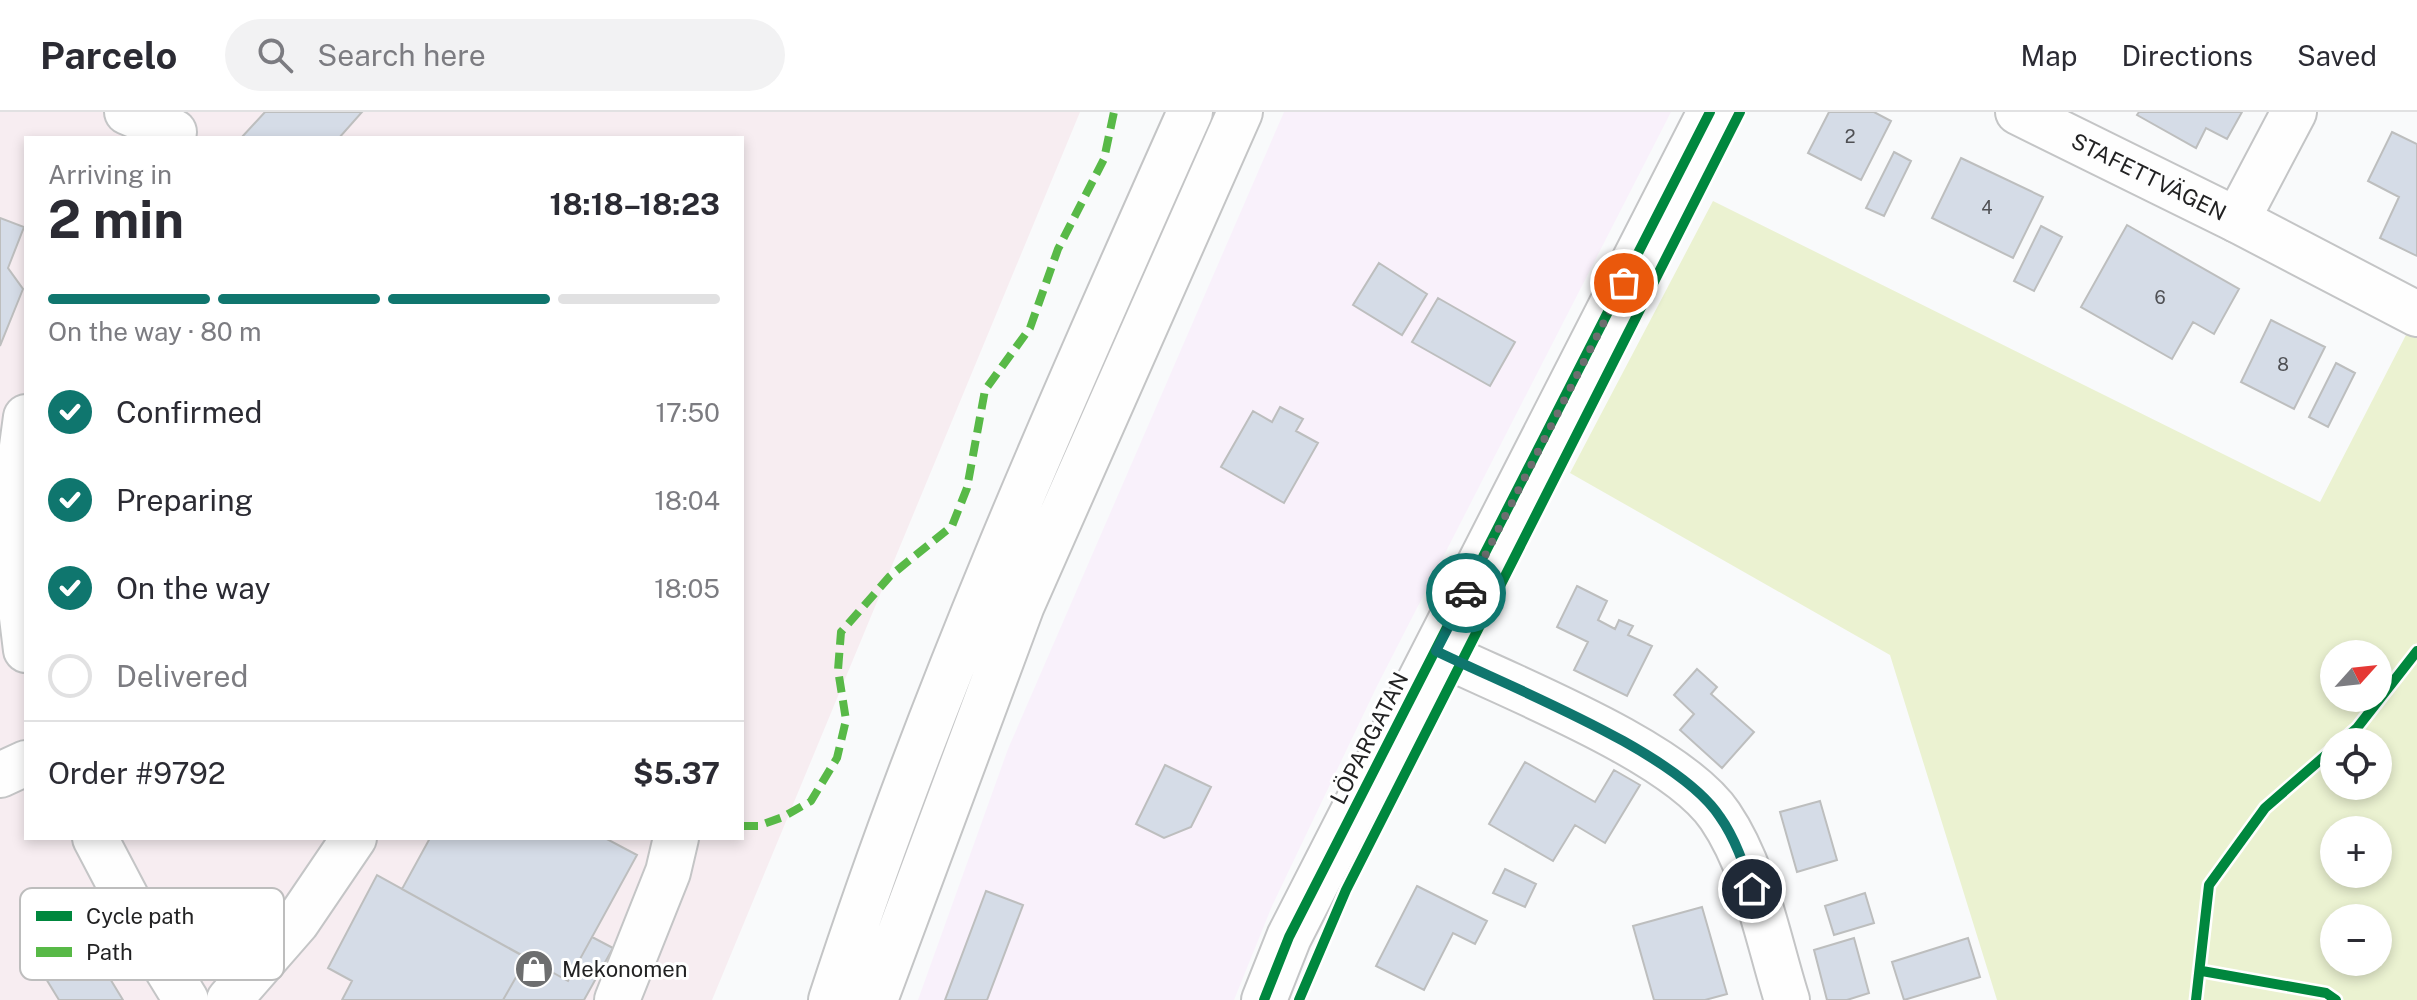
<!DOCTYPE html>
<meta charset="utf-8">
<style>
:root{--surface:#fff;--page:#f2f2f3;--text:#2b2b33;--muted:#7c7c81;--line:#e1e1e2;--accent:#0f766e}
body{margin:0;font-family:"Public Sans",sans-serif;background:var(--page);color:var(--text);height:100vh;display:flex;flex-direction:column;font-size:30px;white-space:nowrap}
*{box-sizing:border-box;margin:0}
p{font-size:26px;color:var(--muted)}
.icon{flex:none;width:44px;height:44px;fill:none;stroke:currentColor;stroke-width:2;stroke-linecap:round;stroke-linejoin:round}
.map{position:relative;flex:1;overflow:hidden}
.sheet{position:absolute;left:24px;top:24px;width:720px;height:704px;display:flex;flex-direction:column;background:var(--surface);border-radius:0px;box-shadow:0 4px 12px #0003}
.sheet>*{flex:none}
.needle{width:52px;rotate:63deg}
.fabs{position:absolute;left:2320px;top:528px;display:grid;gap:16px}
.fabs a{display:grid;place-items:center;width:72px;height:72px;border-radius:50%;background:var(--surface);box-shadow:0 4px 12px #0003;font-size:40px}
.pin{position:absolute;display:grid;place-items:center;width:68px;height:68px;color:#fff;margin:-34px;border:4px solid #fff;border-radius:50%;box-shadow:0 2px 8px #0007}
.courier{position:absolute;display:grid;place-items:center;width:80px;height:80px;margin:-40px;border:6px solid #0f766e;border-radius:50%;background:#fff;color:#222;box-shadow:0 2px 10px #0007}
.summary em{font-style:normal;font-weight:700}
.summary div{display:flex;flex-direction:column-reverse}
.summary{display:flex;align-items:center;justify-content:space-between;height:136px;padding:0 24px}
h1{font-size:52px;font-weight:700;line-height:60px}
.bar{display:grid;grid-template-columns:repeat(4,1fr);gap:12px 8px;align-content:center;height:96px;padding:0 24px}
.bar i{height:10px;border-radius:6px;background:var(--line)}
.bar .current{background:var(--accent)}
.bar p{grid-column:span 4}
.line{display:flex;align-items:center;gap:20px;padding:0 24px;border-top:2px solid var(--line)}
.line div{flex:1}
ol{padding:0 24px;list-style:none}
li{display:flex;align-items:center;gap:24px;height:88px}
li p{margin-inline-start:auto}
li .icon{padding:8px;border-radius:50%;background:var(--accent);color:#fff;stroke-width:4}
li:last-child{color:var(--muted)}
li i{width:44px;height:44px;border:4px solid var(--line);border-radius:50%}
header{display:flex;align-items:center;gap:48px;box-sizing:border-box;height:112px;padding:0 40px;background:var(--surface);border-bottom:2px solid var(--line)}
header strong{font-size:38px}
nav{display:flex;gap:44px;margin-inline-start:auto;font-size:28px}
.search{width:560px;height:72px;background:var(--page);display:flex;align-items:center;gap:20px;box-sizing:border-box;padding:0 28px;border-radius:44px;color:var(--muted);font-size:30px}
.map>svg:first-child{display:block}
.commercial{fill:#f9f1fb}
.industrial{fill:#f7edf1;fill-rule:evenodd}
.green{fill:#ebf2d1;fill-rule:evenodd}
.building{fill:#d5dce7;stroke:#bdbebe;stroke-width:2}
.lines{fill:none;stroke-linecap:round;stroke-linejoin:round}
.minor-casing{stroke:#c4c5c6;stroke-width:48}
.highway-casing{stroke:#c4c5c6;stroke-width:48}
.minor{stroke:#fefefe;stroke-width:44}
.highway{stroke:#fefefe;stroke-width:44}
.quiet{stroke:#58b947;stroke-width:8;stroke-dasharray:16 8;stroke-linecap:butt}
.cycleway-casing{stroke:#fff;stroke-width:15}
.cycleway{stroke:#00873e;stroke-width:10}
.done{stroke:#6d6e6f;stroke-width:8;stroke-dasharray:0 14.4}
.route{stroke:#0f766e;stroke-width:10}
.labels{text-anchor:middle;stroke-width:6;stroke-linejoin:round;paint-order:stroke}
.number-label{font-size:18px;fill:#4f5054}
.street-label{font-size:22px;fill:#222223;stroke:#fff}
.poi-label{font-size:22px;fill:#222223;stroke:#fff;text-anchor:start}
.key{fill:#fff;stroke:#bdbdbd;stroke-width:2}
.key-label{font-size:22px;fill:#222223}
</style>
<header>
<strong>Parcelo</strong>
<div class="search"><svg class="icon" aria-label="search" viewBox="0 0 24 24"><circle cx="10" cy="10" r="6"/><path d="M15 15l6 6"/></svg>Search here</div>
<nav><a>Map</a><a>Directions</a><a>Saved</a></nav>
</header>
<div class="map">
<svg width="2417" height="888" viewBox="0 0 2417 888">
<rect width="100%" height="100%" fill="#f9fafb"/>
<!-- commercial -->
<path class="commercial" d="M1284,0H1671L1377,574L1272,794L1234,888H918L1008,637Z"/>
<!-- industrial -->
<path class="industrial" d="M0,0H1080L712,888H0ZM26,26H742V726H26Z"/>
<!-- green -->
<path class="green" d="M1713,89L2320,390L2406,223L2417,212V888H1997L1890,543L1570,361ZM2334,542H2378V586H2334ZM2334,630H2378V674H2334ZM2334,718H2378V762H2334ZM2334,806H2378V850H2334Z"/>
<!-- building -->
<path class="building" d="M265,0H362L339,26H241Z
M1829,0H1874L1891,9L1861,68L1808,41Z
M2139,0H2242L2227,27L2206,16L2196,36L2137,3Z
M2392,20L2417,32V144L2380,126L2399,85L2368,69Z
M1894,40L1911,49L1884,104L1866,96Z
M1961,46L2043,85L2013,146L1932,106Z
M0,106L24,115L8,156L23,177L0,234Z
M2127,113L2239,177L2214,222L2193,210L2172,247L2081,195Z
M2041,114L2062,125L2034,179L2014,169Z
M1379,151L1427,182L1402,223L1353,193Z
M1438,186L1515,230L1490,274L1412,230Z
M2271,208L2325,235L2294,297L2241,270Z
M2336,251L2355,261L2328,315L2309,305Z
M1280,295L1303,307L1296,319L1318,331L1284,391L1221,355L1253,299L1272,310Z
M1577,474L1607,489L1598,508L1615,517L1619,508L1633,514L1628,523L1652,534L1627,584L1574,558L1588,530L1557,515Z
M1697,557L1717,575L1711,582L1754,620L1722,656L1680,618L1694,602L1674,583Z
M1525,650L1595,690L1614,658L1640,673L1605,731L1575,713L1553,749L1489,712Z
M1165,653L1211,675L1191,715L1164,726L1136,712Z
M1820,689L1837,748L1797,760L1780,700Z
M430,726H605L637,743L568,869L402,777Z
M1505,757L1536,772L1525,795L1493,781Z
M377,763L527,846L503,888H342L352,869L328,856Z
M1417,774L1487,809L1475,832L1453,821L1424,878L1376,854Z
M986,779L1023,793L987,888H945Z
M1865,781L1874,811L1834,823L1825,794Z
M1702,795L1727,882L1705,888H1654L1633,814Z
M84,824L123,888H59L37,852Z
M592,825L613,836L584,888H503L527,846L568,869Z
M1854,826L1869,881L1847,888H1827L1814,838Z
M1968,826L1980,865L1904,888L1892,850Z"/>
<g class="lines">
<!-- minor casing -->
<g class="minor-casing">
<g id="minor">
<path d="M127,0L174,20"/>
<path id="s1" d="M2018,0L2237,108L2294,0"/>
<path d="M2237,108L2417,202"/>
<path d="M26,305L11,416L26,538"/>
<path d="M1436,539C1510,575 1676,639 1720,704C1756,757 1768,828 1787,888"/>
<path d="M0,663L26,651"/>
<path d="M95,726L146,823L186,888"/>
<path d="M229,888L297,810L354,726"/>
<path d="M617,888L668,760L676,726"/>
<path d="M1264,888L1289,825L1710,0"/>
</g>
</g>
<!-- highway casing -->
<g class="highway-casing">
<path id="highway" d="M831,888C930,583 1060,292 1190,0
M875,888L1022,493L1240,0"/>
</g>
<!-- minor -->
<use href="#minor" class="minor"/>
<!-- highway -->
<use href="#highway" class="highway"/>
<!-- quiet -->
<path class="quiet" d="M742,714H758L783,705L811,689L837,646L846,608L838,558L841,520L890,464L952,414L967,376L985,278L1030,216L1058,137L1104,47L1114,0"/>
<!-- cycleway casing -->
<g class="cycleway-casing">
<path id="cycleway" d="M2341,630L2357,616L2417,539
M2202,859L2326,881L2336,888
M1264,888L1289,825L1710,0
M1299,888L1346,778L1740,0
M2196,888L2209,773L2265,696L2334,636"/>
</g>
<!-- cycleway -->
<use href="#cycleway" class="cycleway"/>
</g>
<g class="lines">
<!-- done -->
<path class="done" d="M1466,481L1624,171"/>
<!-- route -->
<path class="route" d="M1466,481L1436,539C1509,575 1678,640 1720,705C1735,726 1744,753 1752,777"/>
</g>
<!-- icons -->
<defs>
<g id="shop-disc" transform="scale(2)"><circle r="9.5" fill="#6d6e6f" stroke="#fff"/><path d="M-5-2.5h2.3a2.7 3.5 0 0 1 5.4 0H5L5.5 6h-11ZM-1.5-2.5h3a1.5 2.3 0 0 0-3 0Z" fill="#fff"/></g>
</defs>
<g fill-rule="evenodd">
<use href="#shop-disc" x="534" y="857"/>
</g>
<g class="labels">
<!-- number labels -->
<g class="number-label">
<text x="1850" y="31">2</text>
<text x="1987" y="102">4</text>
<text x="2160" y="192">6</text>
<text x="2283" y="259">8</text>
</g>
<!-- street labels -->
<g class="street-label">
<text dy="8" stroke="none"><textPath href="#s1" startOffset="146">STAFETTVÄGEN</textPath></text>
<text transform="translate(1369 626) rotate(-63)" y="8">LÖPARGATAN</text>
</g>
<!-- poi labels -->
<g class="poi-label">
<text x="562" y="865">Mekonomen</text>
</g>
</g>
<!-- legend -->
<rect x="20" y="776" width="264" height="92" rx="12" class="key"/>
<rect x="36" y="799" width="36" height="10" fill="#00873e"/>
<rect x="36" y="835" width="36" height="10" fill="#58b947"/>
<g class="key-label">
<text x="86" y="812">Cycle path</text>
<text x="86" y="848">Path</text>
</g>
</svg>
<div class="fabs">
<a><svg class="needle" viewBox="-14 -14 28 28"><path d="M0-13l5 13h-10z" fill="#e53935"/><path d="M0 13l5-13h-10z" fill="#7c7c81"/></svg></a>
<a><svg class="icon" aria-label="locate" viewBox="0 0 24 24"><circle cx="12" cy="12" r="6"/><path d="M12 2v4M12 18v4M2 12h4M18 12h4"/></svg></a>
<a>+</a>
<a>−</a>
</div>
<div class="pin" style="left:1624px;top:171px;background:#ea580c"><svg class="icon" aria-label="bag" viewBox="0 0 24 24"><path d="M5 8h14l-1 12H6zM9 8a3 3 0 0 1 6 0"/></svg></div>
<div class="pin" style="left:1752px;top:777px;background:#1f2937"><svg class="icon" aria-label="home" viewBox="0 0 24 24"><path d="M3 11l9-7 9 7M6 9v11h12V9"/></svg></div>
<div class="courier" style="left:1466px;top:481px"><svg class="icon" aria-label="car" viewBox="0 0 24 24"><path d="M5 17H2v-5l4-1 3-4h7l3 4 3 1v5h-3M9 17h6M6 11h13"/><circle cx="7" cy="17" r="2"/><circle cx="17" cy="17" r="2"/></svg></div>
<section class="sheet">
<div class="summary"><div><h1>2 min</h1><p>Arriving in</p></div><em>18:18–18:23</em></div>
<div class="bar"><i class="current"></i><i class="current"></i><i class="current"></i><i></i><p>On the way · 80 m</p></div>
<ol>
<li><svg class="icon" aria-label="check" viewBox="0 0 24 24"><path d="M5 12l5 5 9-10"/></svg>Confirmed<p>17:50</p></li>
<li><svg class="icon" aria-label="check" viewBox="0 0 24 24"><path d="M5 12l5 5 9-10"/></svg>Preparing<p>18:04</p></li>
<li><svg class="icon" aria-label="check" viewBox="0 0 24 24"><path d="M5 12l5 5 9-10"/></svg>On the way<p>18:05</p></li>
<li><i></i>Delivered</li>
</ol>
<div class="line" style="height:104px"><div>Order #9792</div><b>$5.37</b></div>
</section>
</div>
